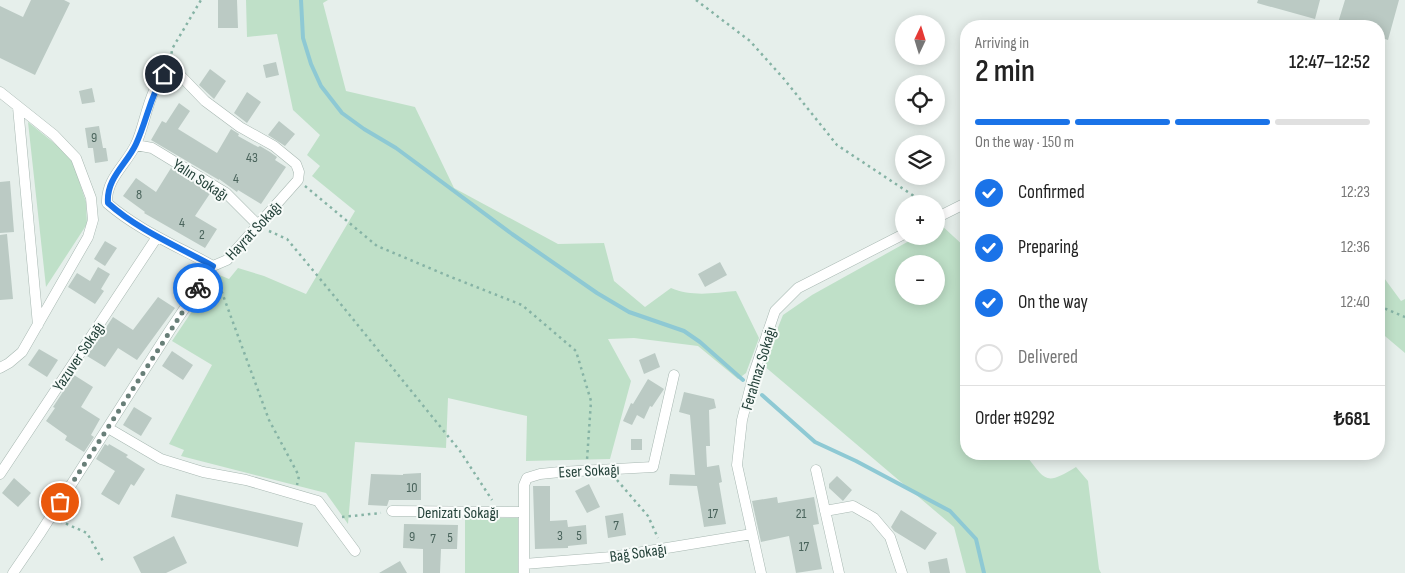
<!DOCTYPE html>
<meta charset="utf-8">
<style>
:root{--surface:#fff;--page:#f6f6f6;--text:#222;--muted:#767676;--line:#e0e0e0;--accent:#1a73e8}
body{margin:0;font-family:"Sofia Sans Condensed",sans-serif;background:var(--page);color:var(--text);height:100vh;display:flex;flex-direction:column;font-size:19px;white-space:nowrap}
*{box-sizing:border-box;margin:0}
p{font-size:16px;color:var(--muted)}
.icon{flex:none;width:28px;height:28px;fill:none;stroke:currentColor;stroke-width:2;stroke-linecap:round;stroke-linejoin:round}
.map{position:relative;flex:1;overflow:hidden}
.drawer{position:absolute;left:960px;top:20px;width:425px;height:440px;display:flex;flex-direction:column;background:var(--surface);border-radius:20px;box-shadow:0 2px 12px #0003}
.drawer>*{flex:none}
.needle{width:32px;rotate:4deg}
.controls{position:absolute;left:895px;top:15px;display:grid;gap:10px}
.controls a{display:grid;place-items:center;width:50px;height:50px;border-radius:50%;background:var(--surface);box-shadow:0 2px 12px #0003;font-size:25px}
.pin{position:absolute;display:grid;place-items:center;width:42px;height:42px;color:#fff;margin:-21px;border:2px solid #fff;border-radius:50%;box-shadow:0 1px 5px #0007}
.courier{position:absolute;display:grid;place-items:center;width:50px;height:50px;margin:-25px;border:4px solid #1a73e8;border-radius:50%;background:#fff;color:#222;box-shadow:0 1px 6px #0007}
.headline em{font-style:normal;font-weight:600}
.headline div{display:flex;flex-direction:column-reverse}
.headline{display:flex;align-items:center;justify-content:space-between;height:85px;padding:0 15px}
h1{font-size:32px;font-weight:600;line-height:38px}
.bar{display:grid;grid-template-columns:repeat(4,1fr);gap:8px 5px;align-content:center;height:60px;padding:0 15px}
.bar i{height:6px;border-radius:4px;background:var(--line)}
.bar .on{background:var(--accent)}
.bar p{grid-column:span 4}
.line{display:flex;align-items:center;gap:12px;padding:0 15px;border-top:1px solid var(--line)}
.line div{flex:1}
ol{padding:0 15px;list-style:none}
li{display:flex;align-items:center;gap:15px;height:55px}
li p{margin-inline-start:auto}
li .icon{padding:5px;border-radius:50%;background:var(--accent);color:#fff;stroke-width:4}
li:last-child{color:var(--muted)}
li i{width:28px;height:28px;border:2px solid var(--line);border-radius:50%}
.map>svg:first-child{display:block}
.green{fill:#bfe0c8;fill-rule:evenodd}
.lines{fill:none;stroke-linecap:round;stroke-linejoin:round}
.stream{stroke:#8ec9d4;stroke-width:4}
.building{fill:#bbcac4}
.street-casing{stroke:#a8b8b2;stroke-width:11}
.path{stroke:#86b3a5;stroke-width:2.5;stroke-dasharray:2.5 4;stroke-linecap:butt}
.street{stroke:#fff;stroke-width:10}
.done{stroke:#687f78;stroke-width:5;stroke-dasharray:0 9}
.route{stroke:#1a73e8;stroke-width:6}
.labels{text-anchor:middle;stroke-width:4;stroke-linejoin:round;paint-order:stroke}
.number-label{font-size:14px;fill:#4a645c}
.street-label{font-size:16px;fill:#24423a;stroke:#f7fbf9}
</style>
<div class="map">
<svg width="1405" height="573" viewBox="0 0 1405 573">
<rect width="100%" height="100%" fill="#e6efeb"/>
<!-- green -->
<path class="green" d="M246,0H328L323,3L346,91L415,107L454,188L558,244L604,243L614,281L645,307L671,288C692,297 714,293 736,291L759,338L746,373L738,379L698,346L634,338L608,339L631,381L610,459L526,461L527,416L448,398L446,448L355,442L348,524L326,493L181,456L184,450L169,444L212,365L172,341L217,274L229,279L238,268L264,276L306,294L355,211L312,176L320,166L307,155L320,135L293,110L277,34L247,37Z
M28,122L59,147L72,160L86,202L87,224L46,287Z
M940,224L966,248V454H1025C1046,481 1045,486 1076,467L1088,481L1099,569L1101,573H966L954,527L763,365L783,315L812,295L918,236H936V226ZM904,264H936V296H904Z
M1379,271L1401,301L1405,299V353L1379,331Z
M465,518H518V573H465Z"/>
<g class="lines">
<!-- stream -->
<path class="stream" d="M301,0L303,38L311,64L321,86L342,113L364,129L396,148L512,234L597,293L629,312L684,331L700,342L743,380
M762,395L815,442L856,461L950,511L976,539L984,573"/>
</g>
<!-- building -->
<path class="building" d="M31,0H64L70,3L35,75L0,58V6L23,17Z
M218,0H237L238,28H218Z
M1258,0H1320L1315,19L1257,3Z
M1345,0H1399L1388,40L1379,37V26H1337Z
M276,62L279,75L266,78L263,65Z
M210,69L226,81L214,99L199,85Z
M92,88L95,102L82,104L79,91Z
M247,92L261,102L247,123L234,113Z
M179,103L190,111L178,129L217,153L231,129L239,134L238,136L258,147L260,146L270,152L277,157L275,160L286,167L261,204L238,190L237,192L219,179V180L151,140L162,121L166,123Z
M279,121L295,134L285,146L268,135Z
M99,126L103,148H106L108,161L95,163L93,148H88L85,128Z
M171,168L211,192L195,216L217,229L205,248L144,213L145,212L123,196L136,178L156,192Z
M10,181L14,232L0,233V182Z
M7,234L13,299L0,300V235Z
M105,241L117,248L105,266L94,259Z
M720,262L727,275L705,287L698,274Z
M98,267L110,274L101,289L104,291L95,304L68,287L77,273L90,281Z
M158,297L175,308L137,360L118,348L105,367L87,356L113,317L133,330Z
M39,349L58,360L47,377L28,365Z
M172,351L193,365L183,380L162,366Z
M655,353L660,367L644,374L639,360Z
M74,375L93,387L81,407L100,419L91,435L94,437L84,452L65,440L67,436L46,421L55,408L53,407Z
M648,379L664,389L652,407L650,406L644,419L637,415L632,425L623,421L631,403L633,404Z
M684,392L714,399L716,408L709,410L710,446H706L707,467L719,465L722,482L719,483L726,524L704,527L697,486L669,485L670,474L695,475L690,415L679,412Z
M134,407L152,418L141,436L123,425Z
M631,439H642V450H631Z
M105,444L108,446L109,444L128,455L126,457L145,469L134,486L131,484L119,505L101,494L115,471L96,459Z
M421,473V500H389L387,506L368,505L371,474L403,475V474Z
M837,476L852,490L843,501L829,488V484Z
M14,478L31,493L18,507L2,493Z
M589,484L600,507L587,513L575,491Z
M533,486H550V521L567,520L568,527L586,525L587,544L568,546V548L535,549Z
M176,494L303,523L298,547L171,517Z
M777,497L778,503L814,497L819,524L813,525L822,569L796,573L789,536L761,542L752,501Z
M901,510L937,533L925,550L894,531L891,527Z
M623,513L626,535L608,538L605,516Z
M404,524L458,525L457,549H441L440,573H423V549L403,548Z
M174,536L187,563L166,573H141L133,557Z
M947,558L950,573H930L928,562Z
M400,561L407,573H379Z"/>
<g class="lines">
<!-- street casing -->
<g class="street-casing">
<path id="street" d="M0,92L54,135L76,158L91,198L93,220L88,237L22,352L9,363L0,368
M18,107L38,325
M136,145L152,148L226,193L259,226
M936,218L966,203
M108,428L161,459L203,472L246,480L318,501L355,551
M816,470L839,573
M0,474L157,237
M392,511L523,512
M825,511L853,506L874,518L890,537L902,573
M524,564L612,557L752,534
M13,573L39,535L170,330L213,266L227,260L298,180L299,172L296,164L274,146L240,127L205,101L178,73L170,71C149,83 146,123 136,144C127,164 106,178 107,203C138,230 177,246 213,266
M524,573V485L527,478L540,474L560,472L653,467L674,375
M761,573L737,465L742,420L754,373L775,311L798,288L904,234"/>
</g>
<!-- path -->
<path class="path" d="M696,0L750,41L784,79L837,145L926,204
M171,60L172,49L201,0
M305,186L377,246L451,277L522,305L576,351L591,401L587,460
M269,231L287,239L335,297L460,451L492,500
M217,279L269,420L299,476L297,485
M1379,306L1405,317
M617,480L648,516L658,538
M342,517L381,513
M60,521L87,533L104,563"/>
<!-- street -->
<use href="#street" class="street"/>
</g>
<g class="lines">
<!-- done -->
<path class="done" d="M60,502L198,288"/>
<!-- route -->
<path class="route" d="M164,74C150,97 147,120 136,144C127,164 106,178 108,203C138,230 177,246 213,266L198,288"/>
</g>
<g class="labels">
<!-- number labels -->
<g class="number-label">
<text x="94" y="142">9</text>
<text x="252" y="162">43</text>
<text x="236" y="183">4</text>
<text x="139" y="199">8</text>
<text x="182" y="227">4</text>
<text x="202" y="239">2</text>
<text x="412" y="492">10</text>
<text x="713" y="518">17</text>
<text x="801" y="518">21</text>
<text x="616" y="530">7</text>
<text x="560" y="540">3</text>
<text x="579" y="540">5</text>
<text x="412" y="541">9</text>
<text x="450" y="542">5</text>
<text x="433" y="543">7</text>
<text x="804" y="551">17</text>
</g>
<!-- street labels -->
<g class="street-label">
<text transform="translate(201 179) rotate(33)" y="6">Yalın Sokağı</text>
<text transform="translate(253 230) rotate(-47)" y="6">Hayrat Sokağı</text>
<text transform="translate(78 356) rotate(-56)" y="6">Yazuver Sokağı</text>
<text transform="translate(758 368) rotate(-73)" y="6">Ferahnaz Sokağı</text>
<text transform="translate(589 470) rotate(-3)" y="6">Eser Sokağı</text>
<text x="458" y="518">Denizatı Sokağı</text>
<text transform="translate(638 552) rotate(-8)" y="6">Bağ Sokağı</text>
</g>
</g>
</svg>
<div class="controls">
<a><svg class="needle" viewBox="-14 -14 28 28"><path d="M0-13l5 13h-10z" fill="#e53935"/><path d="M0 13l5-13h-10z" fill="#767676"/></svg></a>
<a><svg class="icon" aria-label="locate" viewBox="0 0 24 24"><circle cx="12" cy="12" r="6"/><path d="M12 2v4M12 18v4M2 12h4M18 12h4"/></svg></a>
<a><svg class="icon" aria-label="layers" viewBox="0 0 24 24"><path d="M12 4l9 5-9 5-9-5zM3 14l9 5 9-5"/></svg></a>
<a>+</a>
<a>−</a>
</div>
<div class="pin" style="left:60px;top:502px;background:#ea580c"><svg class="icon" aria-label="bag" viewBox="0 0 24 24"><path d="M5 8h14l-1 12H6zM9 8a3 3 0 0 1 6 0"/></svg></div>
<div class="pin" style="left:164px;top:74px;background:#1f2937"><svg class="icon" aria-label="home" viewBox="0 0 24 24"><path d="M3 11l9-7 9 7M6 9v11h12V9"/></svg></div>
<div class="courier" style="left:198px;top:288px"><svg class="icon" aria-label="bike" viewBox="0 0 24 24"><circle cx="6" cy="16" r="4"/><circle cx="18" cy="16" r="4"/><path d="M6 16l4-8h5l3 8M10 8l3 8H6M13 5h3"/></svg></div>
<section class="drawer">
<div class="headline"><div><h1>2 min</h1><p>Arriving in</p></div><em>12:47–12:52</em></div>
<div class="bar"><i class="on"></i><i class="on"></i><i class="on"></i><i></i><p>On the way · 150 m</p></div>
<ol>
<li><svg class="icon" aria-label="check" viewBox="0 0 24 24"><path d="M5 12l5 5 9-10"/></svg>Confirmed<p>12:23</p></li>
<li><svg class="icon" aria-label="check" viewBox="0 0 24 24"><path d="M5 12l5 5 9-10"/></svg>Preparing<p>12:36</p></li>
<li><svg class="icon" aria-label="check" viewBox="0 0 24 24"><path d="M5 12l5 5 9-10"/></svg>On the way<p>12:40</p></li>
<li><i></i>Delivered</li>
</ol>
<div class="line" style="height:65px"><div>Order #9292</div><b>₺681</b></div>
</section>
</div>
